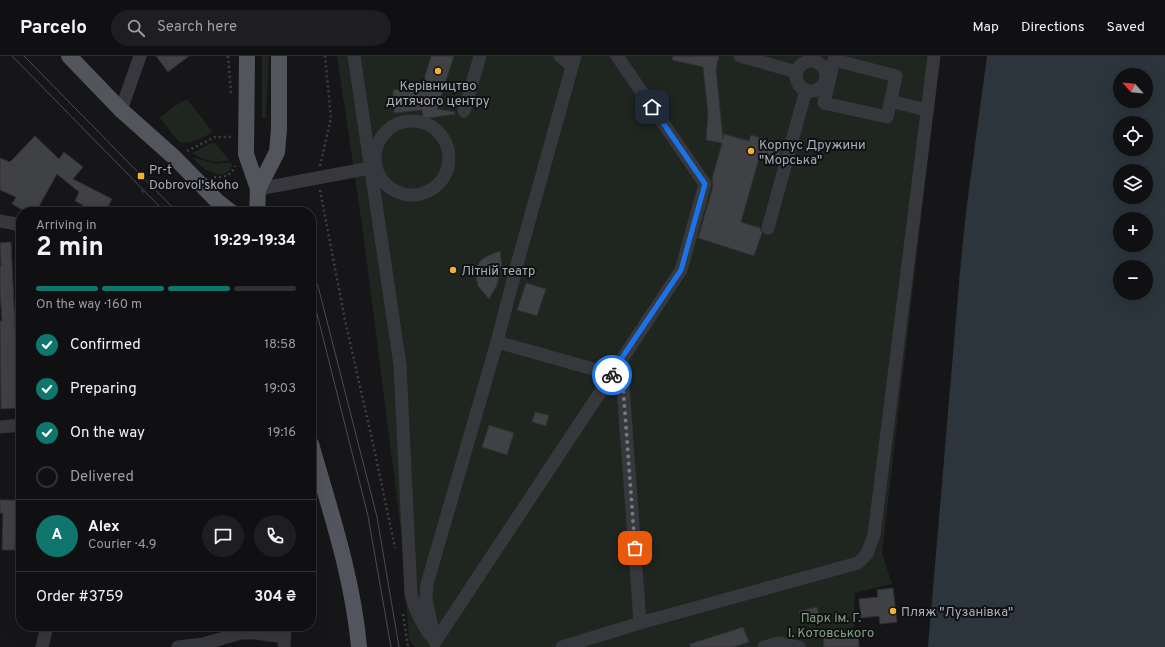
<!DOCTYPE html>
<meta charset="utf-8">
<style>
:root{--surface:#101012;--page:#1e1e20;--text:#f1f3f6;--muted:#9c9d9f;--line:#303032;--accent:#0f766e}
body{margin:0;font-family:Overpass,sans-serif;background:var(--page);color:var(--text);height:100vh;display:flex;flex-direction:column;font-size:15px;white-space:nowrap}
*{box-sizing:border-box;margin:0}
p{font-size:13px;color:var(--muted)}
.icon{flex:none;width:22px;height:22px;fill:none;stroke:currentColor;stroke-width:2;stroke-linecap:round;stroke-linejoin:round}
.map{position:relative;flex:1;overflow:hidden}
.panel{position:absolute;left:16px;top:151px;width:300px;height:424px;display:flex;flex-direction:column;background:var(--surface);border-radius:16px;box-shadow:0 4px 16px #0002,0 0 0 1px var(--line)}
.panel>*{flex:none}
.needle{width:26px;rotate:297deg}
.controls{position:absolute;left:1113px;top:12px;display:grid;gap:8px}
.controls a{display:grid;place-items:center;width:40px;height:40px;border-radius:50%;background:var(--surface);box-shadow:0 4px 16px #0002,0 0 0 1px var(--line);font-size:20px}
.pin{position:absolute;display:grid;place-items:center;width:34px;height:34px;color:#fff;margin:-17px;border-radius:8px;box-shadow:0 2px 6px #0006}
.courier{position:absolute;display:grid;place-items:center;width:40px;height:40px;margin:-20px;border:3px solid #1a73e8;border-radius:50%;background:#fff;color:#222;box-shadow:0 1px 5px #0007}
.summary em{font-style:normal;font-weight:700}
.summary div{display:flex;flex-direction:column-reverse}
.summary{display:flex;align-items:center;justify-content:space-between;height:68px;padding:0 20px}
h1{font-size:26px;font-weight:700;line-height:30px}
.bar{display:grid;grid-template-columns:repeat(4,1fr);gap:6px 4px;align-content:center;height:48px;padding:0 20px}
.bar i{height:5px;border-radius:3px;background:var(--line)}
.bar .active{background:var(--accent)}
.bar p{grid-column:span 4}
.line{display:flex;align-items:center;gap:10px;padding:0 20px;border-top:1px solid var(--line)}
.line div{flex:1}
.round{display:grid;place-items:center;flex:none;width:42px;height:42px;border-radius:21px;background:var(--page)}
ol{padding:0 20px;list-style:none}
li{display:flex;align-items:center;gap:12px;height:44px}
li p{margin-inline-start:auto}
li .icon{padding:4px;border-radius:50%;background:var(--accent);color:#fff;stroke-width:4}
li:last-child{color:var(--muted)}
li i{width:22px;height:22px;border:2px solid var(--line);border-radius:50%}
header{display:flex;align-items:center;gap:24px;box-sizing:border-box;height:56px;padding:0 20px;background:var(--surface);border-bottom:1px solid var(--line)}
header strong{font-size:19px}
nav{display:flex;gap:22px;margin-inline-start:auto;font-size:14px}
.search{width:280px;height:36px;background:var(--page);display:flex;align-items:center;gap:10px;box-sizing:border-box;padding:0 14px;border-radius:22px;color:var(--muted);font-size:15px}
.map>svg:first-child{display:block}
.green{fill:#1e261f}
.water{fill:#2c353c;fill-rule:evenodd}
.building{fill:#404145;stroke:#303034}
.lines{fill:none;stroke-linecap:round;stroke-linejoin:round}
.path{stroke:#3d3f44;stroke-width:2.5;stroke-dasharray:2 3;stroke-linecap:butt}
.minor{stroke:#37383d;stroke-width:13}
.major{stroke:#53555c;stroke-width:16}
.tram{stroke:#4a4c52;stroke-width:1}
.done{stroke:#757880;stroke-width:4;stroke-dasharray:0 7.2}
.route{stroke:#1a73e8;stroke-width:5}
.poi-dot{fill:#f2b134;stroke:#111113;stroke-width:1.5}
.labels{text-anchor:middle;stroke-width:4;stroke-linejoin:round;paint-order:stroke}
.poi-label{font-size:13px;fill:#a8adb8;stroke:#111113;text-anchor:start}
.park-label{font-size:13px;fill:#7fa381;stroke:#111113}
</style>
<header>
<strong>Parcelo</strong>
<div class="search"><svg class="icon" aria-label="search" viewBox="0 0 24 24"><circle cx="10" cy="10" r="6"/><path d="M15 15l6 6"/></svg>Search here</div>
<nav><a>Map</a><a>Directions</a><a>Saved</a></nav>
</header>
<div class="map">
<svg width="1165" height="591" viewBox="0 0 1165 591">
<rect width="100%" height="100%" fill="#161618"/>
<!-- green -->
<path class="green" d="M262,0H269L266,62H262Z
M337,0H940L882,497L892,528L855,537L853,591H415L409,584L402,482L363,176Z
M187,43L212,75V77C202,81 188,91 178,85L160,62L173,51Z
M214,86L229,104C217,108 202,104 192,97Z
M192,101L216,108L231,106L232,110C223,129 200,111 192,101Z"/>
<!-- water -->
<path class="water" d="M987,0H1165V591H928L961,204L967,148ZM1120,19H1146V45H1120ZM1120,67H1146V93H1120ZM1120,115H1146V141H1120ZM1120,163H1146V189H1120ZM1120,211H1146V237H1120Z"/>
<!-- building -->
<path class="building" d="M156,0H189L168,16Z
M431,0H454L437,53L455,56V58L423,63L422,54L394,57L393,34L422,31Z
M673,0H719L716,13L723,83L724,78L749,85L751,79L783,88L778,107L759,102L741,166L760,172L762,177L754,200L698,182L713,130L712,123L722,87L706,84L708,58L703,11L672,4Z
M35,80L59,103L64,96L83,111L73,123L112,143L105,156H79L83,149L75,145L79,136L57,118L38,152L34,150L30,156H26L12,148L16,141L0,134V102L10,106Z
M11,186L19,352L1,353L0,265H2L0,235V210H1L0,187Z
M500,195L502,210L500,217L497,229L489,243L478,230L475,217L477,210L481,204L487,200Z
M526,227L546,233L537,260L517,254Z
M535,356L549,359L546,370L532,366Z
M489,369L514,377L507,399L482,391Z
M0,444H20L19,457H16L15,494H2L3,457H0Z
M893,532L897,566L880,568L879,560L861,562L859,543L878,541L877,534Z
M817,551L820,562L802,567L799,555Z
M743,571L749,586L734,591H690V588Z
M858,575L859,591H824L823,579Z"/>
<g class="lines">
<!-- path -->
<path class="path" d="M228,0L231,37
M187,95L215,81H232
M320,110L331,62L325,0
M214,121C223,122 231,120 235,110
M320,134L345,264L375,397L395,492
M142,136L143,135
M403,558L408,591"/>
<!-- minor -->
<path class="minor" d="M354,0L400,309L411,539C415,554 421,566 430,579
M560,0L572,10
M740,0L797,16
M834,4L896,20L887,61L824,47Z
M796 20a15 15 0 1 1 30 0a15 15 0 1 1-30 0Z
M890,45L927,54
M121,54L140,0
M464,55L480,0
M375 102a37 37 0 1 1 74 0a37 37 0 1 1-74 0Z
M258,133L376,111
M0,165L21,169
M768,172L806,34
M497,286L611,318L617,322L623,330L640,567
M0,371L21,369
M435,586L681,214L705,128L617,0
M435,586L426,543L427,528L497,286L518,205L575,0
M42,591L47,570
M178,591L203,588L241,577H256L284,581
M284,591L285,570
M562,591L640,567L858,507L867,498L874,479L934,0
M764,591L779,587L799,591"/>
<!-- major -->
<path class="major" d="M69,0L121,54L175,102L217,145L231,156
M247,0L246,98L258,133L257,156
M258,133L277,96L279,73V0
M311,388C330,454 353,522 359,591"/>
<!-- tram -->
<path class="tram" d="M12,0L165,156
M24,0L177,156
M311,216L318,230L377,461L399,591
M311,234L368,460L391,591"/>
</g>
<g class="lines">
<!-- done -->
<path class="done" d="M612,319L617,322L623,330L635,492"/>
<!-- route -->
<path class="route" d="M612,319L611,318L681,214L705,128L652,51"/>
</g>
<!-- markers -->
<g class="poi-dot">
<circle cx="438" cy="15" r="4"/>
<circle cx="751" cy="95" r="4"/>
<rect x="137" y="116" width="8" height="8" rx="2"/>
<circle cx="453" cy="214" r="4"/>
<circle cx="893" cy="555" r="4"/>
</g>
<g class="labels">
<!-- poi labels -->
<g class="poi-label">
<text x="438" y="34" text-anchor="middle">Керівництво<tspan x="438" dy="15">дитячого центру</tspan></text>
<text x="759" y="93">Корпус Дружини<tspan x="759" dy="15">"Морська"</tspan></text>
<text x="149" y="118">Pr-t<tspan x="149" dy="15">Dobrovol'skoho</tspan></text>
<text x="461" y="219">Літній театр</text>
<text x="901" y="560">Пляж "Лузанівка"</text>
</g>
<!-- park labels -->
<g class="park-label">
<text x="831" y="566">Парк ім. Г.<tspan x="831" dy="15">І. Котовського</tspan></text>
</g>
</g>
</svg>
<div class="controls">
<a><svg class="needle" viewBox="-14 -14 28 28"><path d="M0-13l5 13h-10z" fill="#e53935"/><path d="M0 13l5-13h-10z" fill="#9c9d9f"/></svg></a>
<a><svg class="icon" aria-label="locate" viewBox="0 0 24 24"><circle cx="12" cy="12" r="6"/><path d="M12 2v4M12 18v4M2 12h4M18 12h4"/></svg></a>
<a><svg class="icon" aria-label="layers" viewBox="0 0 24 24"><path d="M12 4l9 5-9 5-9-5zM3 14l9 5 9-5"/></svg></a>
<a>+</a>
<a>−</a>
</div>
<div class="pin" style="left:635px;top:492px;background:#ea580c"><svg class="icon" aria-label="bag" viewBox="0 0 24 24"><path d="M5 8h14l-1 12H6zM9 8a3 3 0 0 1 6 0"/></svg></div>
<div class="pin" style="left:652px;top:51px;background:#1f2937"><svg class="icon" aria-label="home" viewBox="0 0 24 24"><path d="M3 11l9-7 9 7M6 9v11h12V9"/></svg></div>
<div class="courier" style="left:612px;top:319px"><svg class="icon" aria-label="bike" viewBox="0 0 24 24"><circle cx="6" cy="16" r="4"/><circle cx="18" cy="16" r="4"/><path d="M6 16l4-8h5l3 8M10 8l3 8H6M13 5h3"/></svg></div>
<section class="panel">
<div class="summary"><div><h1>2 min</h1><p>Arriving in</p></div><em>19:29–19:34</em></div>
<div class="bar"><i class="active"></i><i class="active"></i><i class="active"></i><i></i><p>On the way · 160 m</p></div>
<ol>
<li><svg class="icon" aria-label="check" viewBox="0 0 24 24"><path d="M5 12l5 5 9-10"/></svg>Confirmed<p>18:58</p></li>
<li><svg class="icon" aria-label="check" viewBox="0 0 24 24"><path d="M5 12l5 5 9-10"/></svg>Preparing<p>19:03</p></li>
<li><svg class="icon" aria-label="check" viewBox="0 0 24 24"><path d="M5 12l5 5 9-10"/></svg>On the way<p>19:16</p></li>
<li><i></i>Delivered</li>
</ol>
<div class="line" style="height:72px"><b class="round" style="background:var(--accent);color:#fff">A</b><div><b>Alex</b><p>Courier · 4.9</p></div><a class="round"><svg class="icon" aria-label="chat" viewBox="0 0 24 24"><path d="M4 5h16v11H9l-5 4z"/></svg></a><a class="round"><svg class="icon" aria-label="phone" viewBox="0 0 24 24"><path d="M5 4h4l2 5-3 2q2 4 5 5l2-3 5 2v4C11 20 4 13 5 4z"/></svg></a></div>
<div class="line" style="height:52px"><div>Order #3759</div><b>304 ₴</b></div>
</section>
</div>
